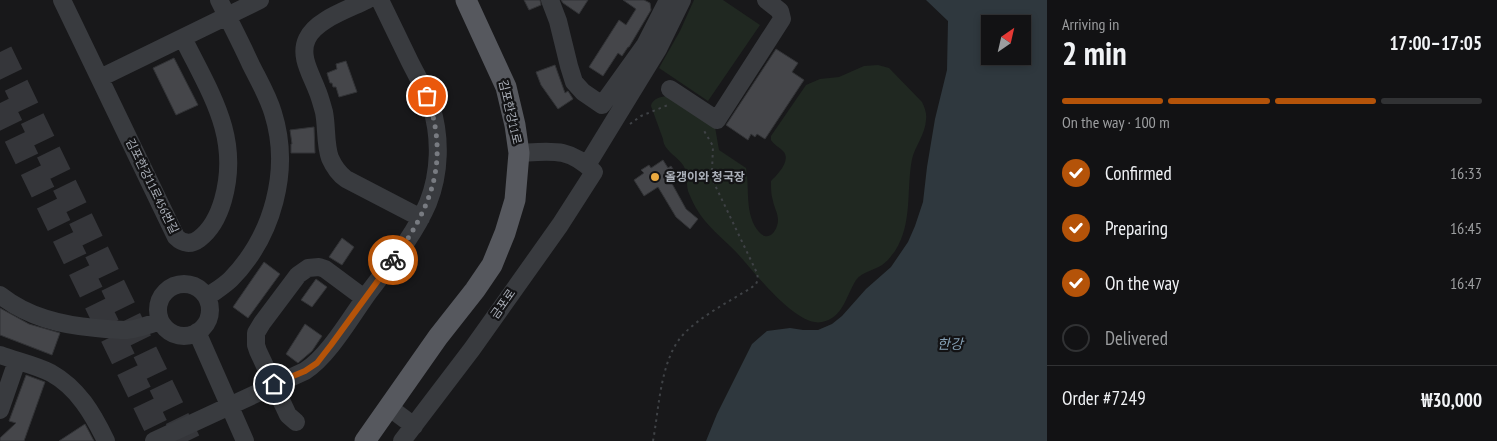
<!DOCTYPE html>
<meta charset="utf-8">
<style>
:root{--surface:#121214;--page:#1f2022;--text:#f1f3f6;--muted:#9c9ea0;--line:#313234;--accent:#b45309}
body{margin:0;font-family:"PT Sans Narrow","Noto Sans KR",sans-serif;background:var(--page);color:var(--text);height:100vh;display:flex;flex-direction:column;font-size:19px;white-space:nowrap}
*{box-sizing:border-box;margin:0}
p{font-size:16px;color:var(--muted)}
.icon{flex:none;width:28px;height:28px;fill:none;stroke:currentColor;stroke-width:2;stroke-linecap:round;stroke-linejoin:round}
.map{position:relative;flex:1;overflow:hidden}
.panel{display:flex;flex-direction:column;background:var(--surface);width:450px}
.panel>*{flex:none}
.needle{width:32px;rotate:34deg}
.tools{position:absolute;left:981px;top:15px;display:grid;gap:10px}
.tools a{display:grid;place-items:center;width:50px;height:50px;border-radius:0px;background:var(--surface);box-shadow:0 2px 8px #0003,0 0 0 1px var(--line);font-size:25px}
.pin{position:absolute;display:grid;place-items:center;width:42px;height:42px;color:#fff;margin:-21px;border:2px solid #fff;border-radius:50%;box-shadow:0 1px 5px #0007}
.courier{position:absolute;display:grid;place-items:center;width:50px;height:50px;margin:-25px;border:4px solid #b45309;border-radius:50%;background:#fff;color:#222;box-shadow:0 1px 6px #0007}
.summary em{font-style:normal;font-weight:800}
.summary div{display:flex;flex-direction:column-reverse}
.summary{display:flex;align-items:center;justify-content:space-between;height:85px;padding:0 15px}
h1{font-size:32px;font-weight:800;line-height:38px}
.bar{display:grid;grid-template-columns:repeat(4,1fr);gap:8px 5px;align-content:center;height:60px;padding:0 15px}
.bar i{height:6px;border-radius:4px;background:var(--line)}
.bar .active{background:var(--accent)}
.bar p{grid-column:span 4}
.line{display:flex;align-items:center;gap:12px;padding:0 15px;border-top:1px solid var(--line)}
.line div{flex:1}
ol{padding:0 15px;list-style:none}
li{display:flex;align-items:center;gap:15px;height:55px}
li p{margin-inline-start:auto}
li .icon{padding:5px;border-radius:50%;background:var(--accent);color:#fff;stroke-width:4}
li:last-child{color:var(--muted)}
li i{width:28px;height:28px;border:2px solid var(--line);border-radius:50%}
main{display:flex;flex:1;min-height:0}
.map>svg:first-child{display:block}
.green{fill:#202821}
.water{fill:#2f383e;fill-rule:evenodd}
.building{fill:#45464a;stroke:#323336}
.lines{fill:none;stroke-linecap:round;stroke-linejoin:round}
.highway-tunnel{stroke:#35363a;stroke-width:25;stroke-dasharray:25 12;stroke-linecap:butt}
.path{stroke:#3f4246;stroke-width:2;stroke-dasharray:2.5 4;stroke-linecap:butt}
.minor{stroke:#393b3f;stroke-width:18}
.major{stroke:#56585e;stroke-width:21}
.done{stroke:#787b81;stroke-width:5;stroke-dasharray:0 9}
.route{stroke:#b45309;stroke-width:6}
.poi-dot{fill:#eaa940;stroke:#131315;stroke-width:2}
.labels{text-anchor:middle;stroke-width:4.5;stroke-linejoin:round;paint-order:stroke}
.street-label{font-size:12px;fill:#abb0b9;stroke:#131315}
.poi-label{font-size:12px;font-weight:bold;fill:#abb0b9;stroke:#131315;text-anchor:start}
.water-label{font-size:14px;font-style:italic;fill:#849fb3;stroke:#131315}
</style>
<main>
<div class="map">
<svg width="1047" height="441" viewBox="0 0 1047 441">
<rect width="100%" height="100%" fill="#18181a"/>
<!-- green -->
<path class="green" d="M694,0H723L760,25L708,101L659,68L680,31Z
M878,65L889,68L922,102C925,108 927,114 926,120C925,135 915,146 912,159C906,190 913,223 895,251C891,256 887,262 882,265C873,271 863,271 856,280C846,296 843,318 822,322C796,328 753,270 737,253C723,238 706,226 696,208C693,203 690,196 688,191C686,182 688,173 683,165C676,155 664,151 663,139L651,106C652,99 660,97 666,96L715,127L719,150L746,168C750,189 744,214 759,232C769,243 778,230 778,220C778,213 774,207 773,201C771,195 771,188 771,181C777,175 792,160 783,151C779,147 774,145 771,140V136L806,85L820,79L839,77L864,66Z"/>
<!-- water -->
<path class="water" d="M926,0H1047V441H706L717,414L752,344L767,331L790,328L803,330H818L832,324L842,316L866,289L891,267L908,242L915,226L923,202L927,167L935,119L947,70L948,21ZM990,24H1022V56H990Z"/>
<!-- building -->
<path class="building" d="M524,0H540L541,5L529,10Z
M561,0H588L579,14L563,3Z
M623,0H644L650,3L651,10L629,47H628L622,56L618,53L603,76L589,67L619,20L626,25L636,9Z
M776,49L798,63L792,72L804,80L765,139L757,134L755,137L751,134L748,140L726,125Z
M174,58L198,105L176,115L153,68Z
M346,61L357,92L339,97L336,87H333L332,83H330L327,73L337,69L336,64Z
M555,65L565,93L568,91L573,99L558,109L541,85L536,72Z
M314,127L315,153H291V144H292L290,130Z
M663,160L668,168L671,166L677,175L670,180L686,209L698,219L690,229L676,217L658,187L644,196L634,180L644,173L641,170L649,165L651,168Z
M342,238L354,247L342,265L329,257Z
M264,262L280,274L248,318L233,307Z
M316,279L327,287L312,307L301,300Z
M0,308L29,324L60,333L52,355L0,335Z
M305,324L322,336L312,351L298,363L286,354Z
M26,375L45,382L24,441H0V438L16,423L9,421Z
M85,424L94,441H59Z"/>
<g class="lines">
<!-- highway-tunnel -->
<path class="highway-tunnel" d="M0,52L188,441
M0,103L163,441"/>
<!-- path -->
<path class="path" d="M630,124L641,116L668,105
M653,441C659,409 660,363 681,337C697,318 730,301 751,288L756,284L758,279L757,273L714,183L712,171L713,146L703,129"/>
<!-- minor -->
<path class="minor" d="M62,0L176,237C183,244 191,245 199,239C211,230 219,214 223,200C241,137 210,93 183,38
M367,0C349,9 315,20 307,39C299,56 311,74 317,90C320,97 322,105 324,112C327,127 325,144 330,158C334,167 339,174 346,179L421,218
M550,0L558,21L569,66L574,82L583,92L602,105L645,45L668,0
M100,78L260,0
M670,89L717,120L782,19L780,11L766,0
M587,165L658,49L682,0
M158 310a26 26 0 1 1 52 0a26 26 0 1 1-52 0Z
M0,295C28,317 61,325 96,328C106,329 117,330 127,330C138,329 149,325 160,321
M207,297C215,291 224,286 231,279C273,236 291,170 273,113C268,96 259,81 251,65C241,43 230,22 219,0
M197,332L245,441
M0,355C16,361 35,365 51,373C78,388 93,414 106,441
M0,410L17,361
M394,411L414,426
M296,422L288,415L258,351L256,345V333L262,323L298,275L308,268L319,267L325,269L364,298
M154,441L305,371C329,356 352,315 369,292C390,264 414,236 428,203C440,173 441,137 431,106C426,91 417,76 410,62C400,41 390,21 380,0
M402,441L472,349L560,225L594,172C569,147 552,151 519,153"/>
<!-- major -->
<path class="major" d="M365,441L438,337L475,290L492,265L505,233L515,200L519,153L515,125L506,87L466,0"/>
</g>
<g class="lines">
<!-- done -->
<path class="done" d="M393,260C432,207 450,161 427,96"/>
<!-- route -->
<path class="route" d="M274,384L305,371L317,363L331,345L393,260"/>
</g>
<!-- markers -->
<circle class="poi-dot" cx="655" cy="177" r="5"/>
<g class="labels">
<!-- street labels -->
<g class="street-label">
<text transform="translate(510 112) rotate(77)" y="4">김포한강11로</text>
<text transform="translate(152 186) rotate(64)" y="4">김포한강11로456번길</text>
<text transform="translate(503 304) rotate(-55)" y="4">금포로</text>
</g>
<!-- poi labels -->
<g class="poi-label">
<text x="665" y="181">올갱이와 청국장</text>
</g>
<!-- water labels -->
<g class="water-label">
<text x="950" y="349">한강</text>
</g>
</g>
</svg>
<div class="tools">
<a><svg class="needle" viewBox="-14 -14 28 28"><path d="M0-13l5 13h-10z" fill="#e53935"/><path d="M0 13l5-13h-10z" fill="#9c9ea0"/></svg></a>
</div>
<div class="pin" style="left:427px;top:96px;background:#ea580c"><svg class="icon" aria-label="bag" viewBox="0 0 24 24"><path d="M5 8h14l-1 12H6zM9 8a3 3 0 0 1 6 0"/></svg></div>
<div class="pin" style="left:274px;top:384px;background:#1f2937"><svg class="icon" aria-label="home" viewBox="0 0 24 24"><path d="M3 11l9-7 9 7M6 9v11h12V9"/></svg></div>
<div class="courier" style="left:393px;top:260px"><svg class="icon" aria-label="bike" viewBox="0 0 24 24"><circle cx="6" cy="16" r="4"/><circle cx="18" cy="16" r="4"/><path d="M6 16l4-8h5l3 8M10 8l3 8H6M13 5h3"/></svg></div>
</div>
<section class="panel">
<div class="summary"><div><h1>2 min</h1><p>Arriving in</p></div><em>17:00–17:05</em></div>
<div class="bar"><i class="active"></i><i class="active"></i><i class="active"></i><i></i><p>On the way · 100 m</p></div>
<ol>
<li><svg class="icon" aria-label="check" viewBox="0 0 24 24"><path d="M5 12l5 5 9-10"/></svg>Confirmed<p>16:33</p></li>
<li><svg class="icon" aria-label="check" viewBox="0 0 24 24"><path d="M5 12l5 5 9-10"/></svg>Preparing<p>16:45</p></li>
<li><svg class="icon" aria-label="check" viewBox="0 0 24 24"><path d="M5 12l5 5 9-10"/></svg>On the way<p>16:47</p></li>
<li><i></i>Delivered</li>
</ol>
<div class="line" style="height:65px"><div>Order #7249</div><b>₩30,000</b></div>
</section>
</main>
